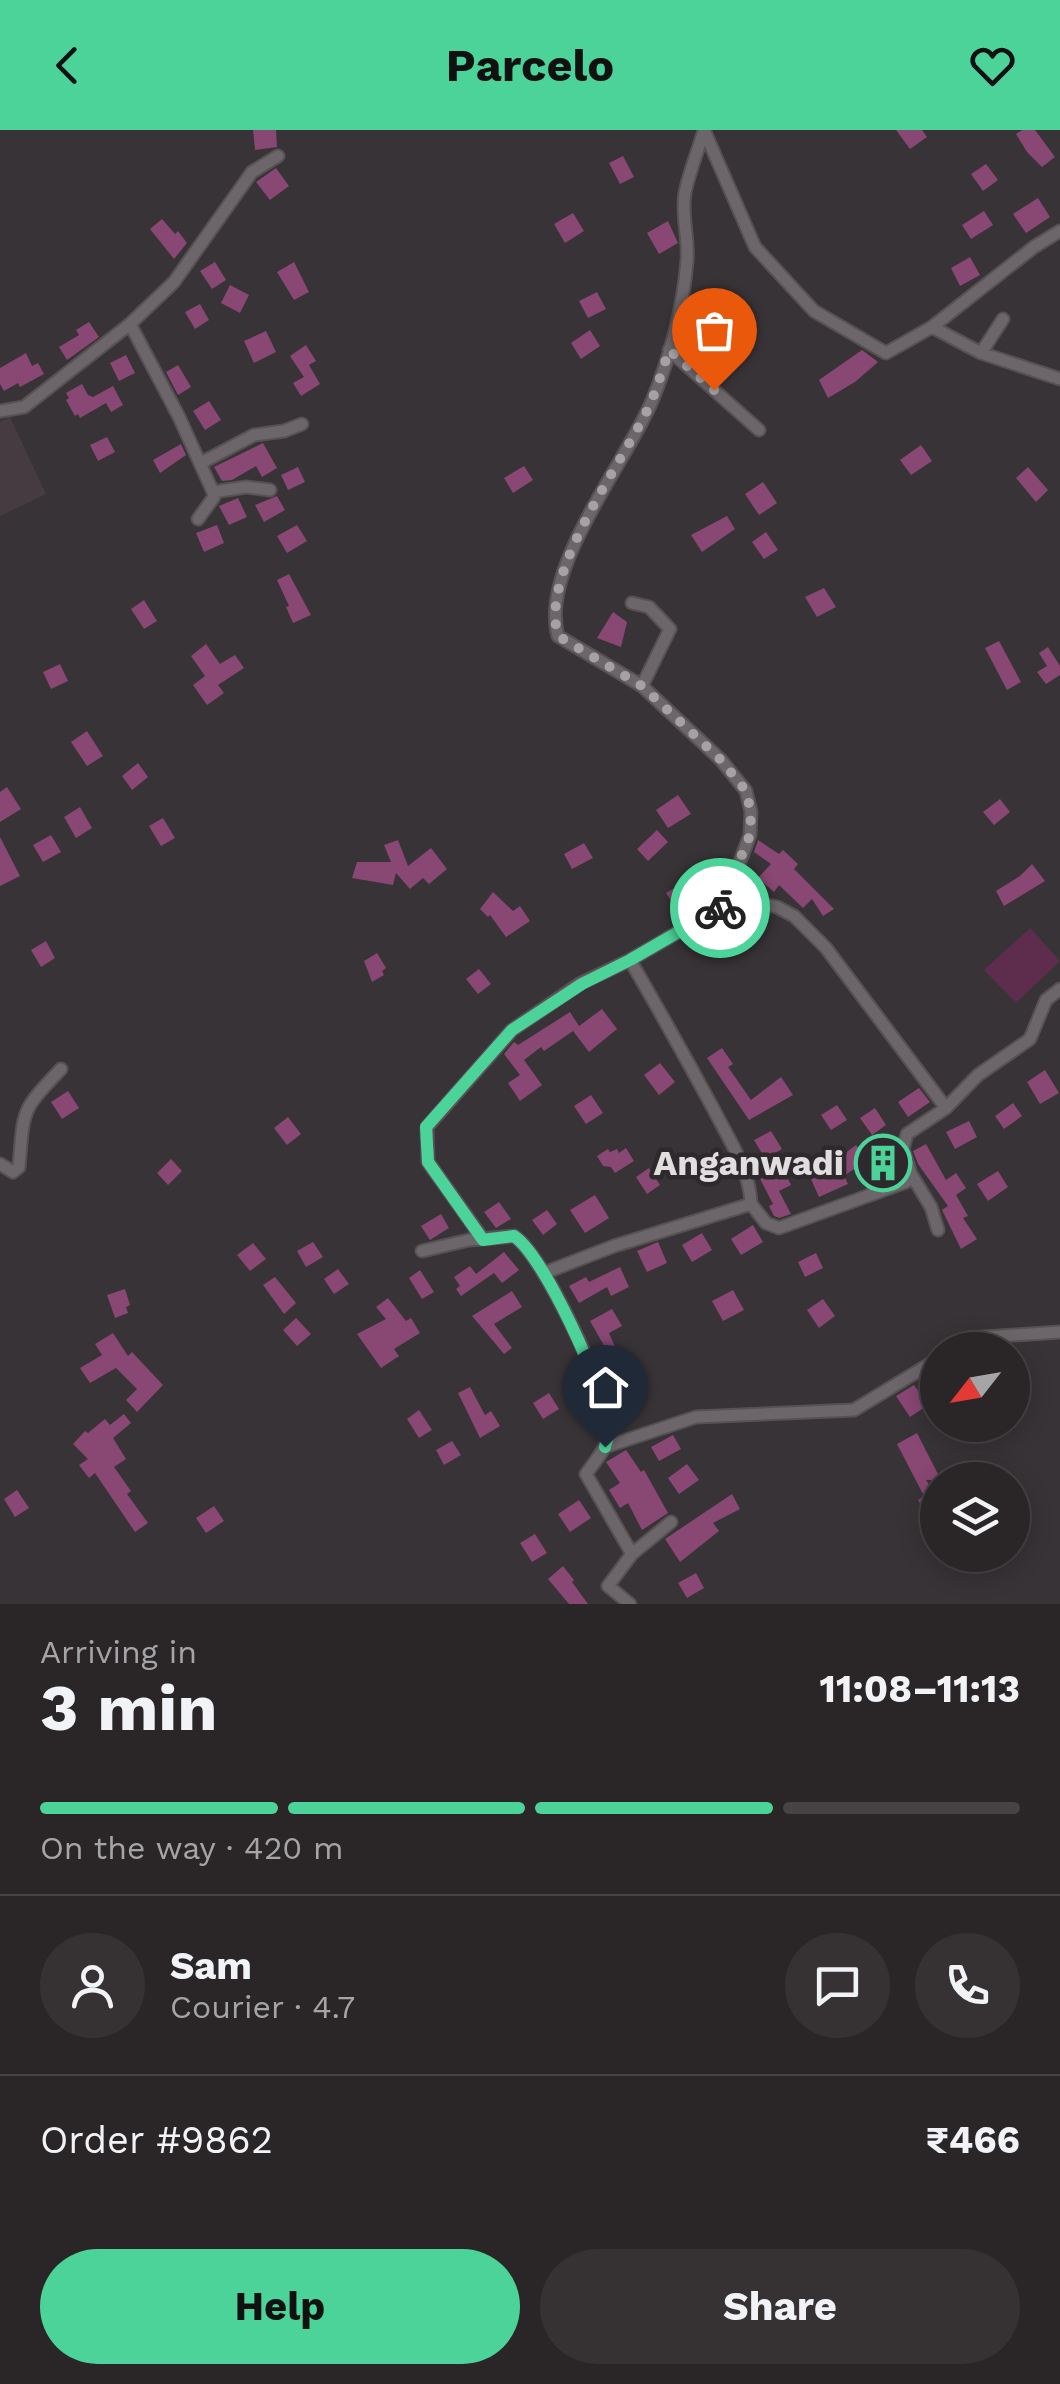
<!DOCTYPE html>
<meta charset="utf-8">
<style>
:root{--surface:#2a2628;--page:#363234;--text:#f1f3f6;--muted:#a5a5a8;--line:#464345;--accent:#4cd39a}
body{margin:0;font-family:"Work Sans",sans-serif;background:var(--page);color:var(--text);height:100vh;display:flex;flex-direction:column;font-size:38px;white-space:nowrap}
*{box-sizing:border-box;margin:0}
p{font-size:32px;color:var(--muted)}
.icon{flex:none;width:55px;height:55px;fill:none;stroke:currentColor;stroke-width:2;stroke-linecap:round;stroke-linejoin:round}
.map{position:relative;height:1474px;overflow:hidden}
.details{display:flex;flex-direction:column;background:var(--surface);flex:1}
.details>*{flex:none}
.needle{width:65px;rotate:239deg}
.buttons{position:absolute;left:920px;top:1202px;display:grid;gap:20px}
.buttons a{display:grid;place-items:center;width:110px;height:110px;border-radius:50%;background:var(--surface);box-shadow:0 5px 25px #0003,0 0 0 2px var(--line);font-size:50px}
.pin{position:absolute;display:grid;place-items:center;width:85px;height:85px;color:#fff;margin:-102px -42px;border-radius:50% 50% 50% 0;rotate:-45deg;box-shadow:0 0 10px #0007}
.pin .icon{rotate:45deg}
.courier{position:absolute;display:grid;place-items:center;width:100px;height:100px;margin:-50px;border:8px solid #4cd39a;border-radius:50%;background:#fff;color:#222;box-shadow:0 2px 12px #0007}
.head em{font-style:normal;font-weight:700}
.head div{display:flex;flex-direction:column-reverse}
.head{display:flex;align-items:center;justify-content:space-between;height:170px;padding:0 40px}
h1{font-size:65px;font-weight:700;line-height:75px}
.bar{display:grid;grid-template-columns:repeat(4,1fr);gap:15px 10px;align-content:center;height:120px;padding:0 40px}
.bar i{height:12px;border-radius:8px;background:var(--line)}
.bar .on{background:var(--accent)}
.bar p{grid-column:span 4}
.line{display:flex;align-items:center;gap:25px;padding:0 40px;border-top:2px solid var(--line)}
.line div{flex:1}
.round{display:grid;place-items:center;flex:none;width:105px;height:105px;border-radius:52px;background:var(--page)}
.button{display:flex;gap:20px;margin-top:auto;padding:20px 40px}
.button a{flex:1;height:115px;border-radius:60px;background:var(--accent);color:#111;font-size:40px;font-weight:700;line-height:115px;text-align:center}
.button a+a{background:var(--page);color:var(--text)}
header{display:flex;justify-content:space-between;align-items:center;height:130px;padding:0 40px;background:var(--accent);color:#111;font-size:45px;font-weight:700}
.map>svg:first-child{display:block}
.built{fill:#463b41}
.green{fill:#5e2d4e}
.building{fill:#894773}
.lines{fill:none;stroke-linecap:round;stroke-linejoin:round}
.street-casing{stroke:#565254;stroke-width:15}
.street{stroke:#6c666a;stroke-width:11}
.done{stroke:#a6a2a4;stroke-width:10;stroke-dasharray:0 18}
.route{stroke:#4cd39a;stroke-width:12}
.labels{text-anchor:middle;stroke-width:9;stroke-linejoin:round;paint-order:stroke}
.poi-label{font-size:35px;font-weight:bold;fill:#e1dee0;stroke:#2e292c;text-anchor:end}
</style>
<header><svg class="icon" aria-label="back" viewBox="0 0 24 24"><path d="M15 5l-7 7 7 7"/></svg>Parcelo<svg class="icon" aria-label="heart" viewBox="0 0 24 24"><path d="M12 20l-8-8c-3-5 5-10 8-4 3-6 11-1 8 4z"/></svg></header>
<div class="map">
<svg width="1060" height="1474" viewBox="0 0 1060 1474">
<rect width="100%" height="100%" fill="#383336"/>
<!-- built -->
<path class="built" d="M10,287L46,364L0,386V292Z"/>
<!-- green -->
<path class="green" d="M1030,798L1060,831L1016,873L984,840Z"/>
<!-- building -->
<path class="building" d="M253,0H276L277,17L255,20Z
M896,0H922L927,7L910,19Z
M1022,0H1035L1055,27L1042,37L1027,22L1016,4Z
M623,26L634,47L620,54L609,33Z
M986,34L998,50L983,61L971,44Z
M276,38L289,56L270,70L256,52Z
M1038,68L1050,87L1026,103L1013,84Z
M984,81L993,95L971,109L962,95Z
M573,83L584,101L565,113L554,94Z
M162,89L175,104L178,101L187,113L174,129L150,99Z
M668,91L678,113L659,124L647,103Z
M970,127L980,145L960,156L951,138Z
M215,132L226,150L212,159L200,141Z
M294,132L309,162L294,170L277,142Z
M230,155L249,165L240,183L221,173Z
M597,162L606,179L588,188L579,171Z
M200,174L209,190L195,199L185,182Z
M89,192L99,207L67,230L59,217L79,205L76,200Z
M590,200L600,216L581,229L571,213Z
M266,201L276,222L254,233L244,211Z
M306,215L316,231L309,235L320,254L301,266L293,253L304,247L290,226Z
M862,220L878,232L855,252L828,268L819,250Z
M26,223L32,236L38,233L44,244L20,257L18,253L4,261L0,254V238Z
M126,225L135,243L119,251L110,233Z
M178,235L191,257L178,265L166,242Z
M82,254L88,265L93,267L113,256L123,275L111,282L106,273L80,288L78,284L75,286L66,270L69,268L66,263Z
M209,271L221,290L205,300L193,281Z
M107,307L115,322L98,331L90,315Z
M263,313L277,338L262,347L256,336L232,350L222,351L214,337Z
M181,314L186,325L160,343L153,330Z
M921,315L932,331L911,345L900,330Z
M524,336L533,350L513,363L504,348Z
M298,337L305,352L288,360L281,345Z
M1028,337L1048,360L1036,372L1016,348Z
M763,352L777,373L759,385L745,364Z
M277,366L285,380L264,392L255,375Z
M238,368L247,387L229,395L219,376Z
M727,386L735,399L702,422L691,405Z
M217,395L224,413L204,422L196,403Z
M297,395L307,411L287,423L277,406Z
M766,402L778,420L764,429L752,412Z
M289,444L311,485L293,493L286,477L289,476L277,450Z
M824,458L836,477L817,487L805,467Z
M144,470L157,491L144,499L131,479Z
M613,482L627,492L621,517L597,508Z
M999,511L1021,552L1007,560L985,518Z
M206,514L220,534L235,525L244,538L218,555L224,563L207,575L193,555L205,546L191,526Z
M1048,517L1060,536V545L1046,554L1037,542L1047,536L1039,523Z
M60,534L68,551L51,559L43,542Z
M87,601L103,626L87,636L71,612Z
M138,633L148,647L132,660L122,646Z
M7,657L21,679L0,692V662Z
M678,665L691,684L668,698L656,680Z
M1000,669L1010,682L994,695L983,682Z
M80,677L92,698L76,708L64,687Z
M163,688L175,708L161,716L149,696Z
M657,700L668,712L648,731L637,719Z
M51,705L61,722L43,732L33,715Z
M0,707L20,746L0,756Z
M398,710L408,736L431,718L447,739L429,754L423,748L410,759L396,743L393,755L352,748L357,732H391L384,715Z
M758,710L779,724L783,720L798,734L794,739L834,779L823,786L812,769L803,778L779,755L774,762L758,748L771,734L754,722Z
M584,713L593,728L572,739L564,724Z
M1032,734L1045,751L1004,776L996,761L1020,746Z
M683,753L693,769L677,780L666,763Z
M493,762L513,781L520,776L530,791L506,807L490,785L488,787L480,779Z
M46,811L55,828L41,837L31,820Z
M377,823L386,838L382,841L384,845L372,852L364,831Z
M479,839L491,854L478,864L466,849Z
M602,879L617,899L589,922L573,901L544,921L541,917L524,930L542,955L520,971L508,953L520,945L504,924L514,912L518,915L570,882L579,896Z
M722,918L733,934L728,937L751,970L781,947L793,965L749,990L707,928Z
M660,933L675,952L659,965L644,945Z
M1045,940L1059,963L1040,974L1027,952Z
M919,958L930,972L908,987L898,972Z
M68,961L79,978L62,989L51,972Z
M591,965L603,983L586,994L574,976Z
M1013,973L1022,986L1004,999L995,986Z
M837,975L847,990L831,1000L821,985Z
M875,978L886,995L872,1005L860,988Z
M288,987L301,1004L287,1015L274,998Z
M969,991L977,1007L955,1019L946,1002Z
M771,1001L782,1019L775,1023L791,1055L779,1061L791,1084L779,1088L774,1086L769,1076L773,1074L758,1045L771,1039L754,1010Z
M926,1014L946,1050L956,1043L966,1058L956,1065L968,1086L963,1088L977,1109L961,1119L942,1080L948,1076L918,1034L913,1021Z
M856,1015L867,1030L844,1046L848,1054L819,1067L810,1047L844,1032L840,1027Z
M626,1018L634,1031L615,1043L611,1037L603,1036L597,1026L608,1019L610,1022L617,1019L619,1023Z
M713,1020L723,1036L707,1045L697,1029Z
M171,1029L182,1041L168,1055L157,1043Z
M649,1038L660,1055L647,1064L636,1047Z
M998,1041L1008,1057L988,1071L977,1054Z
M595,1065L609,1088L585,1103L570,1080Z
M499,1072L511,1089L496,1098L484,1082Z
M547,1080L557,1094L543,1105L532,1090Z
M441,1084L449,1098L430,1110L421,1096Z
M753,1095L763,1112L741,1125L731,1109Z
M702,1103L712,1120L692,1132L682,1115Z
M313,1112L323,1127L306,1137L297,1121Z
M658,1112L667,1133L647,1142L637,1121Z
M253,1113L266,1129L250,1141L237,1125Z
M504,1122L519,1140L502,1153L494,1143L461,1166L456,1159L460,1156L454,1147L470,1136L476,1144Z
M816,1123L823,1138L805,1147L798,1132Z
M620,1137L629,1157L611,1166L607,1157L579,1173L569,1156L586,1147L589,1152Z
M338,1139L349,1154L334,1164L324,1149Z
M420,1140L434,1162L422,1169L409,1148Z
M275,1147L296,1173L284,1184L263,1155Z
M125,1159L130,1175L126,1177L128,1183L115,1188L107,1165Z
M733,1160L744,1180L723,1191L712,1171Z
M512,1161L522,1177L494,1194L512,1218L504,1224L472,1186Z
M388,1168L406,1191L411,1188L420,1203L394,1219L399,1226L381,1238L357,1204L386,1189L376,1177Z
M823,1169L835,1186L819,1198L807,1180Z
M612,1179L622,1196L609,1203L624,1237L605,1244L596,1224L606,1219L590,1191Z
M296,1188L311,1204L297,1216L283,1200Z
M113,1203L128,1226L132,1222L163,1255L137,1282L126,1270L137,1259L116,1238L90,1253L80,1238L102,1225L95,1214Z
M914,1255L928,1275L910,1287L896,1266Z
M470,1257L485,1285L491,1281L500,1296L480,1308L458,1263Z
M549,1263L559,1279L543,1289L533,1273Z
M419,1280L432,1300L419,1308L407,1289Z
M124,1284L131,1293L113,1308L126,1329L114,1337L131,1361L127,1364L148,1393L135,1402L95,1343L89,1348L79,1335L88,1329L73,1314L85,1301L88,1303L105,1289L110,1295Z
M917,1303L941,1350H926L938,1368V1375L926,1383L918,1370L924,1366L897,1314Z
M673,1305L681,1319L659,1331L651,1317Z
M452,1311L461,1325L444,1335L436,1320Z
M626,1320L641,1342L644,1340L668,1383L642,1400L628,1373L620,1378L609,1360L620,1353L606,1332Z
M687,1334L699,1350L679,1364L668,1348Z
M17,1360L29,1378L15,1387L4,1369Z
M732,1364L740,1379L713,1393L719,1401L680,1432L665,1409Z
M579,1370L591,1388L570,1402L558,1384Z
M214,1376L224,1391L206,1403L196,1388Z
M535,1404L547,1423L532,1432L520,1413Z
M563,1436L574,1450L572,1452L588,1474H569L548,1449Z
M696,1443L704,1458L687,1468L678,1453Z"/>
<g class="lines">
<!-- street casing -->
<g class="street-casing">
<path id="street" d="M704,0L755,117L814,181L886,223L932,197
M1060,101L1034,117L932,197L981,223L1060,249
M130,194L179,287L213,362L214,367L198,389
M669,220L759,300
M981,223L1003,189
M0,281L24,277L130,194L174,152L252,42L278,26
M201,333L254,305L284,301L302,294
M213,362L246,357L270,360
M632,473L649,477L670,499L642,556L558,506C539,439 627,331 652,271C670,227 683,178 687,131C689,108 681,84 685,63C689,43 697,23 703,4
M642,556L721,630L746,661L751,682L750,705L723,776
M630,830C659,880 687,930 714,980C729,1010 750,1040 751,1074
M0,1034L13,1042L19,1037C24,979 20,982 61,939
M911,1044L931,1077L938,1100
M483,1109L428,1032L427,997L512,900L581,853L630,830L723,776L762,774L777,777L794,786L826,818L946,978
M422,1121L469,1110L514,1106C544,1126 604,1257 610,1295C612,1312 596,1330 586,1344L632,1424L608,1456L630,1474
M544,1143L614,1116L751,1074L766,1093L779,1098L906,1052L911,1044L903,1019L907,1004L946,978L978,945L1030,909L1046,870L1060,859
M952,1220L970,1208L1060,1202
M605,1317L696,1287L854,1280L938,1229
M632,1424L671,1392"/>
</g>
<!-- street -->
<use href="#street" class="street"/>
</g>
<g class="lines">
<!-- done -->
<path class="done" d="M714,260L669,220C663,238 658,255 651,272C625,331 539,440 558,506L642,556L721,630L746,661L751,682L750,705L720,778"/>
<!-- route -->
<path class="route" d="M605,1317C607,1309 611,1302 609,1294C602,1256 545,1127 514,1106L483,1110L428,1032L426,997L512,900L582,854L630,830L720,778"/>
</g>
<!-- icons -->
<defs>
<g id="building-ring" transform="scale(2.875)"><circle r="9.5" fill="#2e292c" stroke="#4cd39a" stroke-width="1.5"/><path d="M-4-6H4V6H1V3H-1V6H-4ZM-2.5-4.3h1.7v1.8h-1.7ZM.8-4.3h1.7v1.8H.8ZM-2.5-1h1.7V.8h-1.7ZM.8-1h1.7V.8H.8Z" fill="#4cd39a"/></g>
</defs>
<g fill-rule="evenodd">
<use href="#building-ring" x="883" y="1033"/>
</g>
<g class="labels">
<!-- poi labels -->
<g class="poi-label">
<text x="844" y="1045">Anganwadi</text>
</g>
</g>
</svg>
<div class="buttons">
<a><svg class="needle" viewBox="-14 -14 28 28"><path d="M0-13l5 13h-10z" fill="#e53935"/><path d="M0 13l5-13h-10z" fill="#a5a5a8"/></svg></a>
<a><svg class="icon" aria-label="layers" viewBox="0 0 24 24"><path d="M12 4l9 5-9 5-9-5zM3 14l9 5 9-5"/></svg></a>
</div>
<div class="pin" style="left:714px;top:260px;background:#ea580c"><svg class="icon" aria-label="bag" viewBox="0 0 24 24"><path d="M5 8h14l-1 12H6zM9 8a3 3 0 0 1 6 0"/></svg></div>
<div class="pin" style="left:605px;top:1317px;background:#1f2937"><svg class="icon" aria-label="home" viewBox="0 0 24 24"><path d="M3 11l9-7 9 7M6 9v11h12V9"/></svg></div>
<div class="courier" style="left:720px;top:778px"><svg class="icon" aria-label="bike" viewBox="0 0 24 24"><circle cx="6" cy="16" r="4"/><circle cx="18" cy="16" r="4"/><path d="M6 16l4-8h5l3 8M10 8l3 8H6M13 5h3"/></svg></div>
</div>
<section class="details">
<div class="head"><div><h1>3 min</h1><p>Arriving in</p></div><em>11:08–11:13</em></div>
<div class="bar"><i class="on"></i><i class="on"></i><i class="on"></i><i></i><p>On the way · 420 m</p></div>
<div class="line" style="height:180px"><a class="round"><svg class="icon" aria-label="person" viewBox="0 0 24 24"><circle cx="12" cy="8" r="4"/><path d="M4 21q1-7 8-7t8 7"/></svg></a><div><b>Sam</b><p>Courier · 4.7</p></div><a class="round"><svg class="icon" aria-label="chat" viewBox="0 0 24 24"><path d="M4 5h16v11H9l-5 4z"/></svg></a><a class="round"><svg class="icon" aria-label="phone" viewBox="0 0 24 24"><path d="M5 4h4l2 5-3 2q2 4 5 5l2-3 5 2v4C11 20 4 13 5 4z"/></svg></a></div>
<div class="line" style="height:130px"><div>Order #9862</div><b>₹466</b></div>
<div class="button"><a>Help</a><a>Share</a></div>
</section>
